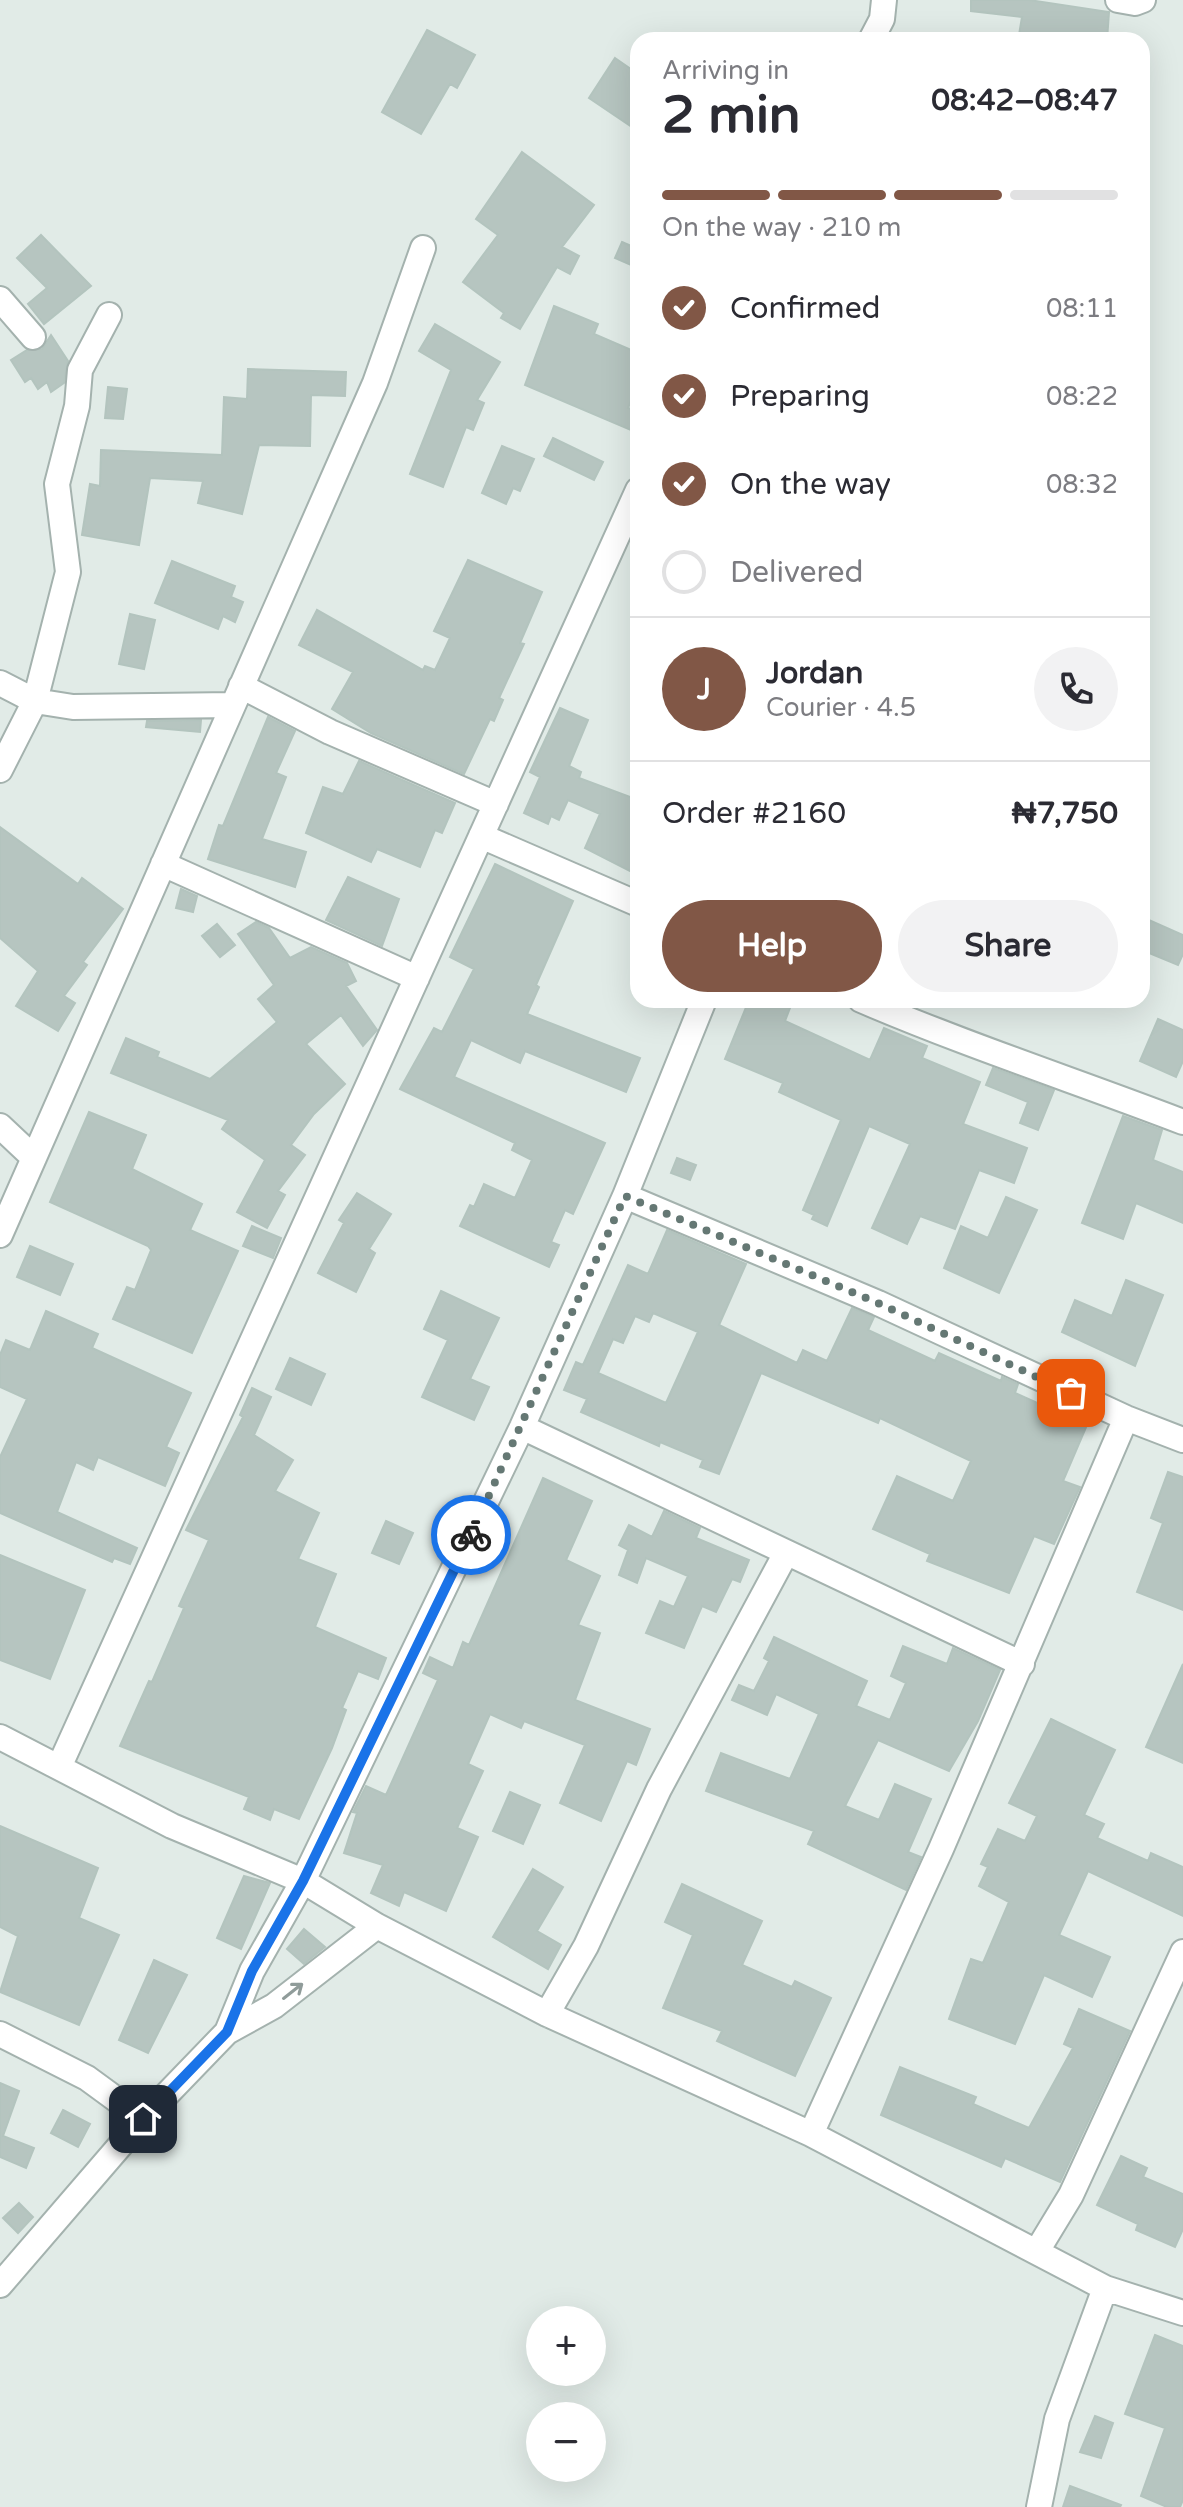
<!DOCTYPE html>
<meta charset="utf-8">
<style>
:root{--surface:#fff;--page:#f2f2f3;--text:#2b2b33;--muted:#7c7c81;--line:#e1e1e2;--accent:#815746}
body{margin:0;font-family:"Varela Round",sans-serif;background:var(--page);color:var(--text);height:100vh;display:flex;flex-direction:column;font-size:30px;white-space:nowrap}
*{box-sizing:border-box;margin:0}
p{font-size:26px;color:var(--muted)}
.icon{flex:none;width:44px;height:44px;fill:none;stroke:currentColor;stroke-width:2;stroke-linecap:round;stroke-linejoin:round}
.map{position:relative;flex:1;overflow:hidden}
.side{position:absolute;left:630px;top:32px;width:520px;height:976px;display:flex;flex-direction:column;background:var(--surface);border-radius:24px;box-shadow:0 8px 32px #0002}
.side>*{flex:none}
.fabs{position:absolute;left:526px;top:2306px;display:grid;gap:16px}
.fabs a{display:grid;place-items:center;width:80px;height:80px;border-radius:50%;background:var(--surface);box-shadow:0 8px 32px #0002;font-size:40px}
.pin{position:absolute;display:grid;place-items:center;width:68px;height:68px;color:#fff;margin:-34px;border-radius:16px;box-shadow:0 4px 12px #0006}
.courier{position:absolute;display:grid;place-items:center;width:80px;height:80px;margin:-40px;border:6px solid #1a73e8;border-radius:50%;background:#fff;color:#222;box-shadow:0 2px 10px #0007}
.headline em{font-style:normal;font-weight:700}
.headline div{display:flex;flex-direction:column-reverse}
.headline{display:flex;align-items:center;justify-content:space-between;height:136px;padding:0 32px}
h1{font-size:52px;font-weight:700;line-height:60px}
.bar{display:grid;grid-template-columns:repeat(4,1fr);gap:12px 8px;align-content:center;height:96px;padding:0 32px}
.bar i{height:10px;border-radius:6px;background:var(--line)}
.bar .on{background:var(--accent)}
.bar p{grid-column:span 4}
.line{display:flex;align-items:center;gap:20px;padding:0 32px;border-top:2px solid var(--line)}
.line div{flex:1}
.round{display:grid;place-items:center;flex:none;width:84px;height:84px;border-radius:42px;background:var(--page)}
ol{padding:0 32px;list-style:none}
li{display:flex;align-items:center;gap:24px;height:88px}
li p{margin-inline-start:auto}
li .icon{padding:8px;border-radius:50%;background:var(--accent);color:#fff;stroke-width:4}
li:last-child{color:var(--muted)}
li i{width:44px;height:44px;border:4px solid var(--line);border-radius:50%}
.primary-button{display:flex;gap:16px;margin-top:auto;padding:16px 32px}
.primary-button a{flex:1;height:92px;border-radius:48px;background:var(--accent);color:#fff;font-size:32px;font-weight:700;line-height:92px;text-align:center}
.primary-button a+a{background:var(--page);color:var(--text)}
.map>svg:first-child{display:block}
.building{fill:#b6c5c0;stroke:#b3c4be;stroke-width:2;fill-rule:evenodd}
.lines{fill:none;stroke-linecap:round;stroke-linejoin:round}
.minor-casing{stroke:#a4b2ae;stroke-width:28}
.minor{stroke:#fff;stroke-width:24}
.oneway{stroke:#909c9a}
.done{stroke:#657874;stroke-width:8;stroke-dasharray:0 14.4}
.route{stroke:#1a73e8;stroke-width:10}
</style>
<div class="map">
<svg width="1183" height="2507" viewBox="0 0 1183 2507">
<rect width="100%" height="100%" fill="#e1ebe7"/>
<!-- building -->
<path class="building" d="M971,0H1029L1109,12L1107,40H1052L1019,35L1022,17L971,11Z
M427,30L475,55L457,88L450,84L421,134L382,112Z
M615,58L638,74V131L589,98Z
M522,152L594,205L562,247L579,256L570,274L557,267L520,329L501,318L504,313L463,282L498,235L476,219Z
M41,235L91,286L44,324L28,304L47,288L17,258Z
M622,242L638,249V268L615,258Z
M554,306L598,324L594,334L638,353V384L628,408L638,412V433L525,385Z
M435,324L500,362L477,400L484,403L473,430L466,427L443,487L410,474L451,370L419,351Z
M51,335L68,361L64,383L51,392L47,382L38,389L31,378L25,382L11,360L27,350L42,349Z
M248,369L346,372L345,396L311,395L310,446L259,445L242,514L198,503L203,481L150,478L139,545L82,535L90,484L100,486L101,450L222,455L224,397L247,399Z
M108,387L127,389L123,419L105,418Z
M553,438L603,462L594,480L544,456Z
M502,446L534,459L520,491L513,488L506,504L482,493Z
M468,560L542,592L520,643L524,644L499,698L503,700L494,721L490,719L464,774L371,733L332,709L353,672L299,645L317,610L423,670L425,666L435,670L450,638L434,631Z
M172,561L235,586L231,597L243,602L235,622L223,616L218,629L155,603Z
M130,614L155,620L144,669L119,664Z
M560,708L588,720L569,766L581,772L579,778L638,800V875L585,848L600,814L568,800L559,820L551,816L548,824L524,813L540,777L530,772Z
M268,717L295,731L276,773L286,777L262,839L306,852L295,887L208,859L219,825L223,826Z
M201,720L200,732L146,727L147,721Z
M359,761L455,803L442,833L435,830L420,867L377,849L371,862L306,833L323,787L343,794Z
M0,827L78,884L82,878L123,909L83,962L87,965L64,996L75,1003L58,1031L16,1006L38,971L0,938Z
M495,864L573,901L536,985L539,987L527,1014L640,1058L626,1092L525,1051L520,1063L471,1040L454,1077L605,1143L573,1214L565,1210L551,1242L559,1245L549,1267L460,1226L470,1205L474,1207L484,1184L515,1198L532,1160L512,1150L515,1143L400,1089L434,1028L442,1032L474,969L450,957Z
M348,877L399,899L382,946L326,920Z
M181,889L197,896L193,912L176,908Z
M1142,917L1183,935V954L1178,965L1142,950Z
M256,922L269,928L290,958L311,947L347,963L356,981L346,986L377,1030L363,1046L341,1015L306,1044L345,1084L314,1114L291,1145L305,1155L278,1191L285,1195L267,1228L237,1212L265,1160L222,1129L228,1120L111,1073L126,1038L159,1052L157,1057L210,1079L277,1022L258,999L274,985L238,934Z
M217,924L235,945L220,957L202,936Z
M749,1000H793L785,1021L870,1060L884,1028L927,1046L922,1058L980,1082L963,1124L1027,1148L1014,1183L979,1170L955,1229L920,1216L907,1244L872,1228L910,1144L869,1126L827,1226L812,1219L814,1215L803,1210L841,1120L779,1092L783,1083L725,1059Z
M1158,1019L1183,1030V1061L1176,1077L1140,1061Z
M993,1068L1054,1090L1038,1130L1020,1123L1028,1102L986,1085Z
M89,1112L146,1135L132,1169L202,1204L190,1230L238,1251L192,1353L113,1319L127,1287L135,1290L151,1250L148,1246L50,1202Z
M1123,1116L1162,1130L1153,1160L1183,1172V1223L1136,1203L1123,1239L1082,1223Z
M677,1158L696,1165L690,1180L671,1173Z
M357,1193L391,1214L369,1249L375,1253L356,1292L318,1273L344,1223L339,1220Z
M1006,1197L1037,1210L999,1293L944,1268L961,1226L988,1238Z
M252,1226L281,1238L273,1258L243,1246Z
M667,1230L746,1264L719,1325L797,1363L803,1350L827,1361L852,1308L874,1317L868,1330L935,1361L939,1353L1001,1381L1002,1377L1018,1384L1015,1393L1046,1407L1050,1399L1090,1418L1063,1481L1080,1487L1054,1544L1034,1536L1009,1593L927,1561L930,1554L873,1529L897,1476L953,1501L971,1461L880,1418L878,1423L761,1373L719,1474L700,1467L703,1460L660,1442L659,1446L581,1412L587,1399L564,1390L576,1362L583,1365L628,1265L648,1274ZM653,1313L698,1332L666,1403L598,1373L613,1339L623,1343L635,1316L649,1322Z
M30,1246L73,1264L60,1295L17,1277Z
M1126,1280L1163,1295L1135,1366L1062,1332L1075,1300L1112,1316Z
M441,1291L499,1318L470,1379L489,1387L474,1420L422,1397L448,1340L424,1329Z
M46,1311L98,1334L92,1348L191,1393L166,1447L179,1453L165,1486L98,1457L93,1470L76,1462L57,1512L137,1548L130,1564L114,1558L112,1562L0,1513V1457L27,1399L0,1387V1355L6,1340L30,1350Z
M290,1358L325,1374L311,1405L276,1389Z
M252,1388L271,1397L254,1435L293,1460L275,1491L319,1513L298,1559L336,1574L315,1627L386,1658L378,1679L358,1671L342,1708L346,1710L332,1748L299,1819L274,1809L270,1820L244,1809L249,1797L120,1746L149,1681L152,1682L184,1608L179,1606L209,1540L186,1530L243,1417L240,1415Z
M1168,1472L1183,1477V1610L1137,1592L1163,1523L1151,1518Z
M543,1478L592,1501L566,1560L600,1576L578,1625L600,1633L575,1700L650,1729L636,1765L627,1761L601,1821L560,1803L585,1745L524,1721L521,1728L490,1714L468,1764L483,1771L457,1828L478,1837L446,1911L404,1892L399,1906L371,1893L383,1865L344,1853L357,1813L353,1812L366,1786L386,1795L438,1680L423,1673L430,1657L453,1668L463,1642L469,1645Z
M664,1511L700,1528L696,1538L749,1560L740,1582L732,1579L716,1612L702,1606L684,1648L646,1633L660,1601L674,1607L688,1576L646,1558L637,1583L619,1575L628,1550L619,1545L629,1525L652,1537Z
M386,1521L413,1533L399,1564L372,1553Z
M0,1555L85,1590L50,1679L0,1660Z
M774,1637L867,1681L856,1706L890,1720L906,1683L891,1676L903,1646L947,1664L953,1648L1000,1670L978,1721L949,1771L878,1740L845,1806L879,1820L895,1784L931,1799L908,1852L921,1857L906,1890L808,1844L814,1831L706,1791L721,1753L790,1779L819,1714L776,1694L767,1715L732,1700L739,1685L754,1691L769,1661L764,1658Z
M1183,1664V1763L1146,1747Z
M1051,1719L1115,1750L1084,1815L1104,1824L1097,1838L1148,1861L1151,1853L1183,1867V1916L1088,1871L1059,1935L1110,1957L1092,1997L1044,1975L1015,2044L949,2019L971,1959L983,1963L1009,1902L979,1886L988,1867L981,1864L998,1829L1025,1841L1037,1816L1009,1803Z
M510,1792L540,1805L523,1844L493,1831Z
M0,1826L98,1868L79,1918L119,1935L79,2025L0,1992L18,1936L0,1927Z
M533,1869L563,1887L537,1931L561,1945L548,1969L493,1937Z
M244,1876L270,1883L241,1949L217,1938Z
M682,1884L762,1921L742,1965L792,1987L795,1981L831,1998L795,2076L717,2041L722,2031L663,2008L693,1935L665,1922Z
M304,1929L325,1947L304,1964L287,1949Z
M154,1960L187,1975L148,2053L119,2040Z
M1079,2009L1130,2031L1060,2182L1005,2158L1001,2167L881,2115L900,2067L976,2097L973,2104L1029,2128L1073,2048L1064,2044Z
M0,2083L19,2091L3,2136L34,2148L26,2168L0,2157Z
M63,2110L90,2124L78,2147L51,2133Z
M1121,2156L1147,2168L1143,2177L1183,2194V2229L1175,2247L1136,2230L1138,2224L1097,2205Z
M19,2203L33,2217L18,2233L3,2218Z
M1155,2335L1183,2346V2500L1180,2507H1167L1141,2496L1165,2428L1125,2414Z
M1095,2416L1113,2423L1101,2458L1080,2452Z
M1070,2486L1121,2505L1120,2507H1063Z"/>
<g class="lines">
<!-- minor casing -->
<g class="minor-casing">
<path id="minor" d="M1118,0L1135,3L1143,0
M871,40L882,19L884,0
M0,299L33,337
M0,683L35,701L73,707L233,705
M241,686L330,732L496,804
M0,770L35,701L68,572L57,484L77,406L80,370L109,315
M481,836L638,904
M163,864L417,978
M861,1000C966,1045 1076,1081 1183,1122
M0,1126L34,1158
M625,1196L878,1303L1126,1418L1183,1440
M0,1235L375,383L423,248
M522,1427L1022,1664
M0,1737L172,1826L303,1881L377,1926L547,2014L811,2134L1105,2288L1183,2313
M60,1765L638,490
M547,2014L586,1946L659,1789L786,1553
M227,2032L252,1971L303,1881L522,1427L625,1196L704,1000
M0,2034L87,2078L143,2119
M811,2134L941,1849L1126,1418
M1037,2251L1071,2195L1183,1952
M0,2285L143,2119L227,2032L274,2006L377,1926
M1039,2507L1057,2419L1105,2288"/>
</g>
<!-- minor -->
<use href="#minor" class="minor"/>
</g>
<!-- one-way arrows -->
<defs><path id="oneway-shaft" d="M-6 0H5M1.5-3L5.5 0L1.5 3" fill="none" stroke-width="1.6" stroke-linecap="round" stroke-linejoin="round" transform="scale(2)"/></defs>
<use class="oneway" href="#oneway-shaft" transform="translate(293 1991) rotate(-38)"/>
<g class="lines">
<!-- done -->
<path class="done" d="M471,1535L625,1196L878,1303L1071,1393"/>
<!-- route -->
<path class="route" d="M143,2119L227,2032L252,1971L303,1881L471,1535"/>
</g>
</svg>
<div class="fabs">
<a>+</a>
<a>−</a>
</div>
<div class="pin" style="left:1071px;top:1393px;background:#ea580c"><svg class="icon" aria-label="bag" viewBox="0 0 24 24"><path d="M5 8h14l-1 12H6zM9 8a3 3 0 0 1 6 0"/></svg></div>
<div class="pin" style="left:143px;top:2119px;background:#1f2937"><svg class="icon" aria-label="home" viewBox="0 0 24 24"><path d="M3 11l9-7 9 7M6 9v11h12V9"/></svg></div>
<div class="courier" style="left:471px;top:1535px"><svg class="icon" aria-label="bike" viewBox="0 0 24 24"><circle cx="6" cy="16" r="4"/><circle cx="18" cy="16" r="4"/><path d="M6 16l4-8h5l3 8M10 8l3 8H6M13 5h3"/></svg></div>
<section class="side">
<div class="headline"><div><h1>2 min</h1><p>Arriving in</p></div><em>08:42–08:47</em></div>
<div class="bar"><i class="on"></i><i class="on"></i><i class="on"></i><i></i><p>On the way · 210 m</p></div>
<ol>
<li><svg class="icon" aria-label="check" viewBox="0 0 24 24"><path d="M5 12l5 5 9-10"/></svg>Confirmed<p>08:11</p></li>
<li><svg class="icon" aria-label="check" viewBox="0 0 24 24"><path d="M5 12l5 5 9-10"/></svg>Preparing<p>08:22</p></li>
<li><svg class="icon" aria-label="check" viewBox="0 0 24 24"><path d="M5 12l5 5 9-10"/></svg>On the way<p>08:32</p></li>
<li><i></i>Delivered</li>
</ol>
<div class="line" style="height:144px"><b class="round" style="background:var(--accent);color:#fff">J</b><div><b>Jordan</b><p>Courier · 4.5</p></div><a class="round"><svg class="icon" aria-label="phone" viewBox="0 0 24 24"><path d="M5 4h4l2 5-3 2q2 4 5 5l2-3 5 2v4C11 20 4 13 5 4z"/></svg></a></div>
<div class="line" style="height:104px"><div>Order #2160</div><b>₦7,750</b></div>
<div class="primary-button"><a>Help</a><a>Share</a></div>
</section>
</div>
